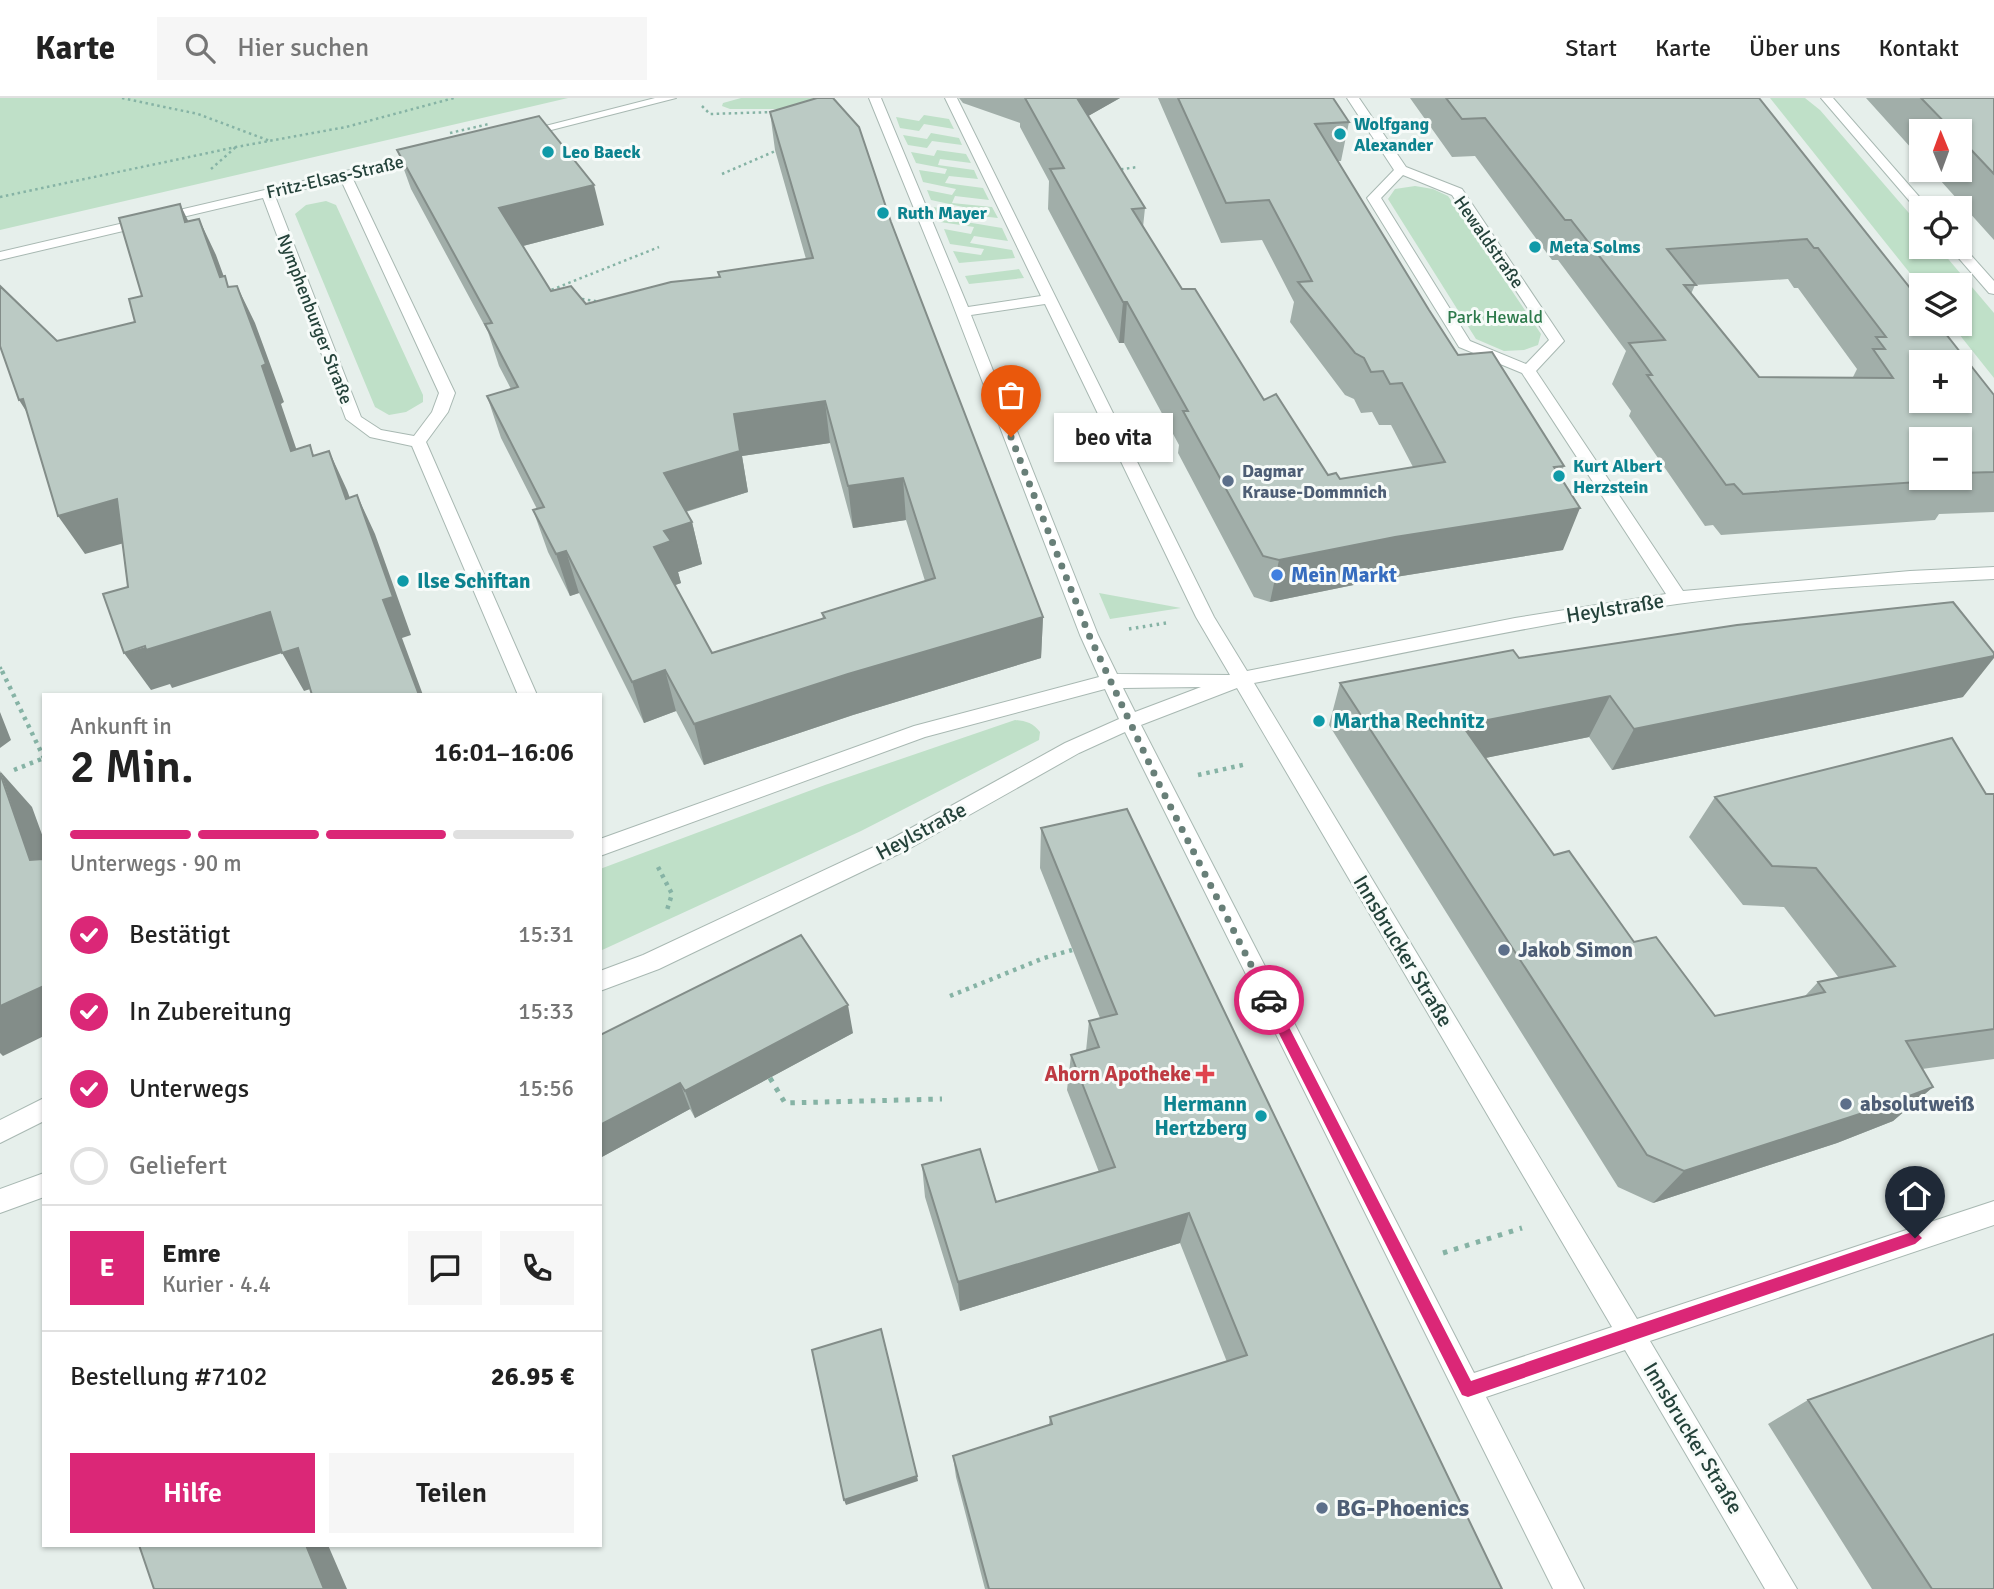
<!DOCTYPE html>
<html lang="de">
<meta charset="utf-8">
<style>
:root{--surface:#fff;--page:#f6f6f6;--text:#222;--muted:#767676;--line:#e0e0e0;--accent:#db2777}
body{margin:0;font-family:Signika,sans-serif;background:var(--page);color:var(--text);height:100vh;display:flex;flex-direction:column;font-size:26px;white-space:nowrap}
*{box-sizing:border-box;margin:0}
p{font-size:23px;color:var(--muted)}
.icon{flex:none;width:38px;height:38px;fill:none;stroke:currentColor;stroke-width:2;stroke-linecap:round;stroke-linejoin:round}
.map{position:relative;flex:1;overflow:hidden}
.panel{position:absolute;left:42px;top:595px;width:560px;height:854px;display:flex;flex-direction:column;background:var(--surface);border-radius:0px;box-shadow:0 2px 5px #0004}
.panel>*{flex:none}
.needle{width:46px;rotate:359deg}
.fabs{position:absolute;left:1909px;top:21px;display:grid;gap:14px}
.fabs a{display:grid;place-items:center;width:63px;height:63px;border-radius:0px;background:var(--surface);box-shadow:0 2px 5px #0004;font-size:35px}
.pin{position:absolute;display:grid;place-items:center;width:60px;height:60px;color:#fff;margin:-72px -30px;border-radius:50% 50% 50% 0;rotate:-45deg;box-shadow:0 0 7px #0007}
.pin .icon{rotate:45deg}
.courier{position:absolute;display:grid;place-items:center;width:70px;height:70px;margin:-35px;border:5px solid #db2777;border-radius:50%;background:#fff;color:#222;box-shadow:0 2px 9px #0007}
.bubble{position:absolute;height:49px;border-radius:0px;background:var(--surface);box-shadow:0 2px 5px #0004;font-size:23px;font-weight:600;line-height:49px;text-align:center}
.overview em{font-style:normal;font-weight:600}
.overview div{display:flex;flex-direction:column-reverse}
.overview{display:flex;align-items:center;justify-content:space-between;height:119px;padding:0 28px}
h1{font-size:46px;font-weight:600;line-height:52px}
.bar{display:grid;grid-template-columns:repeat(4,1fr);gap:10px 7px;align-content:center;height:84px;padding:0 28px}
.bar i{height:9px;border-radius:5px;background:var(--line)}
.bar .current{background:var(--accent)}
.bar p{grid-column:span 4}
.line{display:flex;align-items:center;gap:18px;padding:0 28px;border-top:2px solid var(--line)}
.line div{flex:1}
.round{display:grid;place-items:center;flex:none;width:74px;height:74px;border-radius:0px;background:var(--page)}
ol{padding:0 28px;list-style:none}
li{display:flex;align-items:center;gap:21px;height:77px}
li p{margin-inline-start:auto}
li .icon{padding:7px;border-radius:50%;background:var(--accent);color:#fff;stroke-width:4}
li:last-child{color:var(--muted)}
li i{width:38px;height:38px;border:4px solid var(--line);border-radius:50%}
.button{display:flex;gap:14px;margin-top:auto;padding:14px 28px}
.button a{flex:1;height:80px;border-radius:0px;background:var(--accent);color:#fff;font-size:28px;font-weight:600;line-height:80px;text-align:center}
.button a+a{background:var(--page);color:var(--text)}
header{display:flex;align-items:center;gap:42px;box-sizing:border-box;height:98px;padding:0 35px;background:var(--surface);border-bottom:2px solid var(--line)}
header strong{font-size:33px}
nav{display:flex;gap:38px;margin-inline-start:auto;font-size:24px}
.search{width:490px;height:63px;background:var(--page);display:flex;align-items:center;gap:18px;box-sizing:border-box;padding:0 24px;border-radius:0px;color:var(--muted);font-size:26px}
.map>svg:first-child{display:block}
.green{fill:#bfe0c8}
.lines{fill:none;stroke-linecap:round;stroke-linejoin:round}
.minor-casing{stroke:#a8b8b2;stroke-width:2}
.path-far3{stroke:#86b3a5;stroke-width:2.5;stroke-dasharray:2.5 3.5;stroke-linecap:butt}
.path-far2{stroke:#86b3a5;stroke-width:3.5;stroke-dasharray:2.5 4.5;stroke-linecap:butt}
.path-far1{stroke:#86b3a5;stroke-width:4.5;stroke-dasharray:3.5 5;stroke-linecap:butt}
.path{stroke:#86b3a5;stroke-width:5;stroke-dasharray:4.5 7;stroke-linecap:butt}
.minor{fill:#fff;fill-rule:evenodd}
.wall{fill:#a1aea9;fill-rule:evenodd}
.shaded-wall{fill:#838d89}
.building{fill:#bbcac4;stroke:#838d89;stroke-width:2;fill-rule:evenodd}
.route{fill:#db2777}
.done{stroke:#687f78;stroke-width:7;stroke-dasharray:0 12.6}
.culture-dot{fill:#0f9aa8;stroke:#f7fbf9;stroke-width:2.5}
.service-dot{fill:#5c6f8a;stroke:#f7fbf9;stroke-width:2.5}
.shop-dot{fill:#3f7fe0;stroke:#f7fbf9;stroke-width:2.5}
.health-dot{fill:#e0444e;stroke:#f7fbf9;stroke-width:2.5}
.labels{text-anchor:middle;stroke-width:6;stroke-linejoin:round;paint-order:stroke}
.far-culture-label{font-size:18px;font-weight:bold;fill:#0d838f;stroke:#f7fbf9;text-anchor:start}
.far-street-label{font-size:18px;fill:#24423a;stroke:#f7fbf9}
.far-park-label{font-size:18px;fill:#2d7a4b;stroke:#f7fbf9}
.far-service-label{font-size:18px;font-weight:bold;fill:#4e5e75;stroke:#f7fbf9;text-anchor:start}
.shop-label{font-size:21px;font-weight:bold;fill:#366cbe;stroke:#f7fbf9;text-anchor:start}
.culture-label{font-size:21px;font-weight:bold;fill:#0d838f;stroke:#f7fbf9;text-anchor:start}
.street-label{font-size:21px;fill:#24423a;stroke:#f7fbf9}
.service-label{font-size:21px;font-weight:bold;fill:#4e5e75;stroke:#f7fbf9;text-anchor:start}
.health-label{font-size:21px;font-weight:bold;fill:#be3a42;stroke:#f7fbf9;text-anchor:end}
.near-service-label{font-size:24px;font-weight:bold;fill:#4e5e75;stroke:#f7fbf9;text-anchor:start}
</style>
<header>
<strong>Karte</strong>
<div class="search"><svg class="icon" aria-label="search" viewBox="0 0 24 24"><circle cx="10" cy="10" r="6"/><path d="M15 15l6 6"/></svg>Hier suchen</div>
<nav><a>Start</a><a>Karte</a><a>Über uns</a><a>Kontakt</a></nav>
</header>
<div class="map">
<svg width="1994" height="1491" viewBox="0 0 1994 1491">
<rect width="100%" height="100%" fill="#e6efeb"/>
<!-- green -->
<path class="green" d="M0,0H568L0,132Z
M741,0H831L784,11H730L722,8L723,5Z
M1770,0H1805L1820,12L1921,129L1922,149H1938L1994,215V280L1951,226H1960V187L1921,189Z
M924,17L949,21L954,31L924,26L919,33L900,30L896,19L919,23Z
M931,35L959,40L962,47L932,43L927,50L908,47L903,37L927,41Z
M937,52L966,56L971,65L940,61L938,67L974,72L978,81L949,78L945,85L983,90L989,102L955,98L952,105L992,109L998,120L962,116L960,123L1002,130L1008,143L974,138L970,145L1012,152L1015,160L959,165L953,153L981,157L984,151L950,146L944,131L971,136L974,129L940,124L934,109L960,115L963,109L931,102L927,92L952,97L956,91L923,84L919,72L945,76L947,71L916,65L911,54L934,58Z
M1415,88L1433,91L1448,98L1541,236L1538,247L1524,252L1504,253L1476,241L1388,101L1395,91Z
M326,103L336,107L423,297V304L406,314L389,317L375,309L295,116L306,107Z
M1019,171L1024,180L969,186L965,178Z
M1099,495L1181,510L1110,521Z
M1015,622C1026,623 1033,625 1040,634L1039,642L861,733L600,853V771L825,687Z"/>
<g class="lines">
<!-- minor casing -->
<g class="minor-casing">
<path id="minor" d="M655,0H676L520,40L514,36Z
M869,0H881L968,209L1041,198L945,0H957L1214,519L1247,573L1515,520L1666,496L1522,275L1459,249L1367,100L1394,72L1347,0H1359L1406,69L1462,91L1564,243L1536,273L1683,493L1910,473L1994,469V481C1889,486 1781,492 1677,506C1535,526 1394,557 1254,585L1637,1221L1994,1103V1127L1650,1243L1797,1491H1765L1625,1252L1486,1299L1584,1491H1553L1125,634L1079,655L907,752L659,871L600,893V873L643,857L893,740L1065,645L1119,621L1105,591L925,639L600,758V741L914,628L1099,579L1080,537L948,194ZM1403,77L1452,97L1549,242L1526,266L1470,243L1381,100ZM1045,206L1196,519L1230,577L1117,576L1098,537L971,217ZM1201,589L1135,614L1123,590ZM1237,590L1612,1229L1474,1275L1141,627Z
M1821,0H1833L1929,110L1918,113Z
M427,54L433,58L431,61L352,79L455,295L448,314L426,344L537,597H518L412,348L370,339L346,321L263,100L0,162V154ZM341,82L439,295L432,314L414,338L381,332L361,319L275,98Z
M1961,146L1994,183V196L1989,195L1949,149H1960Z
M44,1000V1023L0,1045V1022Z
M44,1075V1099L0,1115V1091Z"/>
</g>
<!-- path-far3 -->
<path class="path-far3" d="M122,0L198,16L270,43
M702,8L710,16L774,14
M450,35L489,26
M211,71L236,49
M1115,72L1138,69
M722,76L780,51
M0,99L236,49L346,29L454,0
M546,194L659,149
M576,200L601,204"/>
<!-- path-far2 -->
<path class="path-far2" d="M1129,531L1166,525
M0,569L3,575"/>
<!-- path-far1 -->
<path class="path-far1" d="M2,573L44,660
M14,672L44,660
M1198,677L1247,666
M658,769L672,796L667,812
M950,898L1044,860L1072,852"/>
<!-- path -->
<path class="path" d="M770,980L785,1005L942,1001
M1443,1155L1522,1130"/>
<!-- minor -->
<use href="#minor" class="minor"/>
</g>
<!-- wall -->
<path class="wall" d="M959,0H1120L1088,18L1145,110L1143,129L1182,191L1264,302L1328,377L1340,381L1413,369L1391,327H1379L1372,314L1361,315L1354,301L1345,297L1290,224L1294,204L1262,142L1221,145L1158,0H1333L1349,24L1341,63H1338L1429,212L1458,257L1564,368L1560,378L1563,452L1383,481L1270,504L1254,499L1178,355L1179,347L1124,245H1119L1048,111L1049,83L1020,29V25L963,5Z
M1410,0H1759L1994,297V414L1939,416L1935,422L1721,437L1713,427L1705,428L1629,318L1631,313L1612,286L1626,253L1558,162H1552L1475,58L1452,59ZM1788,181L1794,190H1798L1857,271L1853,279H1759L1691,196L1695,187Z
M1866,0H1994V142L1931,72H1960V33H1922V62Z
M770,14L891,124L1043,519L1041,560L853,617L704,667L676,613L644,625L579,495L570,498L548,454L533,412L537,411L501,340L487,298L511,291L499,268L488,234L411,91L397,52L604,127L523,148L551,193L586,206L719,179L718,174L806,161L775,52ZM830,345L853,430L906,422L925,483L822,515L823,521L712,555L675,487L681,485L678,474L702,466L692,424L686,414L748,394L742,358Z
M1519,560L1963,599L1612,672L1589,639L1485,660L1554,757L1634,844L1715,918L1805,898L1818,884L1839,880L1784,809L1743,807L1689,739L1715,699L1994,696V961L1922,971L1933,989L1893,1023L1837,1045L1653,1105L1618,1089L1329,627L1340,585Z
M1041,730L1502,1491H985L956,1379L953,1358L1049,1327L1050,1319L1227,1264L1180,1145L960,1213L925,1099L922,1067L996,1104L1099,1074L1067,992L1071,957L1086,953L1089,923L1100,920L1040,770Z
M853,935L695,1020L690,1011L600,1060V937Z
M1808,1302L1994,1491H1872L1768,1326Z"/>
<!-- shaded-wall -->
<path class="shaded-wall" d="M1071,0H1120L1069,29Z
M594,87L604,127L511,151L499,110Z
M180,106L198,143L185,124Z
M199,121L216,157L238,217L220,179Z
M237,188L255,225L284,304L281,306L310,391L291,353L262,268Z
M1123,204H1127L1124,245H1119Z
M23,301L44,341L19,302Z
M825,303L830,345L742,358L748,394L674,417L664,375L734,316Z
M329,353L347,392L364,439L346,401Z
M903,380L906,422L853,430L848,388Z
M357,397L375,436L411,537L402,540L423,597H419L383,502Z
M117,401L142,440L85,456L58,418Z
M1580,410L1563,452L1383,481L1270,504L1279,462L1395,439Z
M692,424L702,466L678,474L681,485L664,491L654,449L664,433Z
M566,453L579,495L570,498L556,456Z
M270,514L298,550L320,588L304,593L282,555L172,590L170,586L151,592L124,555Z
M1043,519L1041,560L853,617L704,667L694,626L848,576Z
M1994,558V560L1963,599L1612,672L1634,631Z
M665,572L676,613L644,625L632,584Z
M1610,598L1589,639L1446,668L1462,627Z
M0,614L11,642L0,650Z
M0,673L32,709L44,742V777L30,762Z
M44,888V938L3,958L0,955V908Z
M848,907L853,935L695,1020L685,993Z
M680,985L690,1011L600,1060V1027Z
M1933,989L1893,1023L1837,1045L1653,1105L1684,1073Z
M1189,1115L1180,1145L960,1213L958,1184Z
M917,1378L918,1383L846,1407L844,1402Z
M306,1447H328L347,1491H324Z"/>
<!-- building -->
<path class="building" d="M817,0H833L859,29L891,124L1043,519L848,576L694,626L665,572L632,584L566,453L556,456L533,412L544,409L487,298L518,289L485,226L492,225L397,52L539,18L594,87L499,110L551,193L571,188L586,206L671,184L720,179L718,174L813,160L770,14ZM825,303L848,388L903,380L935,480L822,515L825,520L712,555L654,449L671,443L664,433L692,424L664,375L740,353L734,316Z
M1025,0H1077L1145,110L1132,111L1182,191H1195L1264,302L1276,296L1328,377L1336,375L1340,381L1445,364L1402,285L1390,286L1383,273L1371,274L1364,260L1355,255L1298,184L1312,183L1269,102L1226,105L1178,0H1333L1349,24L1315,26L1429,212L1458,257L1492,254L1564,368L1554,369L1580,410L1395,439L1279,462L1263,458L1183,313H1188L1127,204H1123L1050,71L1064,70Z
M1446,0H1759L1922,205V226H1938L1994,297V374L1960,375V341H1922V380H1960V377L1963,381L1743,396L1734,386L1726,387L1647,277H1652L1629,245L1665,242L1571,122H1565L1485,20L1462,21ZM1807,141L1814,150H1818L1886,239H1876L1885,251H1873L1893,280L1759,279L1684,187H1696L1667,151ZM1922,264H1960V303H1922Z
M1921,0H1994V76L1960,40V33H1953Z
M180,106L185,124L199,121L220,179L225,178L228,189L237,188L266,266L262,268L291,353L310,347L313,358L329,353L346,401L357,397L393,499L383,502L419,597H312L298,550L282,555L270,514L146,552L145,548L124,555L103,496L128,489L117,401L58,418L23,301L19,302L0,248V188L57,243L135,224L129,201L142,198L119,120Z
M1953,504L1994,555V558L1634,631L1610,598L1462,627L1554,757L1569,753L1634,844L1656,839L1715,918L1825,894L1818,884L1895,868L1816,770L1772,768L1715,699L1952,640L1986,696H1994V931L1906,943L1933,989L1875,1011L1684,1073L1647,1057L1340,585L1513,552L1519,560L1737,527Z
M0,675L30,762L43,761L44,762V888L0,908Z
M1127,711L1502,1491H989L953,1358L1052,1326L1050,1319L1247,1257L1189,1115L958,1184L922,1067L980,1051L996,1104L1115,1069L1071,957L1099,949L1089,923L1117,916L1041,730Z
M801,837L848,907L685,993L680,985L600,1027V937Z
M881,1231L917,1378L844,1402L812,1252Z
M1994,1236V1491H1932L1808,1302Z
M139,1447H306L324,1491H154Z"/>
<!-- route -->
<path class="route" d="M1269,897L1273,898L1471,1283L1915,1133L1922,1140L1915,1146L1468,1299L1462,1297L1264,906V898Z"/>
<g class="lines">
<!-- done -->
<path class="done" d="M1011,339L1089,537L1159,686L1269,902"/>
</g>
<!-- markers -->
<g class="culture-dot">
<circle cx="1340" cy="36" r="7"/>
<circle cx="548" cy="54" r="7"/>
<circle cx="883" cy="115" r="7"/>
<circle cx="1535" cy="149" r="7"/>
<circle cx="1559" cy="378" r="7"/>
<circle cx="403" cy="483" r="7"/>
<circle cx="1319" cy="623" r="7"/>
<circle cx="1261" cy="1018" r="7"/>
</g>
<g class="service-dot">
<circle cx="1228" cy="383" r="7"/>
<circle cx="1504" cy="852" r="7"/>
<circle cx="1846" cy="1006" r="7"/>
<circle cx="1322" cy="1410" r="7"/>
</g>
<circle class="shop-dot" cx="1277" cy="477" r="7"/>
<path class="health-dot" d="M1201.5 965.5h7v7h7v7h-7v7h-7v-7h-7v-7h7z"/>
<g class="labels">
<!-- far-culture labels -->
<g class="far-culture-label">
<text x="1354" y="32">Wolfgang<tspan x="1354" dy="21">Alexander</tspan></text>
<text x="562" y="60">Leo Baeck</text>
<text x="897" y="121">Ruth Mayer</text>
<text x="1549" y="155">Meta Solms</text>
<text x="1573" y="374">Kurt Albert<tspan x="1573" dy="21">Herzstein</tspan></text>
</g>
<!-- far-street labels -->
<g class="far-street-label">
<text transform="translate(335 79) rotate(-13)" y="6">Fritz-Elsas-Straße</text>
<text transform="translate(1489 144) rotate(55)" y="6">Hewaldstraße</text>
<text transform="translate(315 221) rotate(69)" y="6">Nymphenburger Straße</text>
</g>
<!-- far-park labels -->
<g class="far-park-label">
<text x="1495" y="225">Park Hewald</text>
</g>
<!-- far-service labels -->
<g class="far-service-label">
<text x="1242" y="379">Dagmar<tspan x="1242" dy="21">Krause-Dommnich</tspan></text>
</g>
<!-- shop labels -->
<g class="shop-label">
<text x="1291" y="484">Mein Markt</text>
</g>
<!-- culture labels -->
<g class="culture-label">
<text x="417" y="490">Ilse Schiftan</text>
<text x="1333" y="630">Martha Rechnitz</text>
<text x="1247" y="1013" text-anchor="end">Hermann<tspan x="1247" dy="24">Hertzberg</tspan></text>
</g>
<!-- street labels -->
<g class="street-label">
<text transform="translate(1615 510) rotate(-9)" y="7">Heylstraße</text>
<text transform="translate(921 733) rotate(-28)" y="7">Heylstraße</text>
<text transform="translate(1403 853) rotate(59)" y="7">Innsbrucker Straße</text>
<text transform="translate(1693 1340) rotate(59)" y="7">Innsbrucker Straße</text>
</g>
<!-- service labels -->
<g class="service-label">
<text x="1518" y="859">Jakob Simon</text>
<text x="1860" y="1013">absolutweiß</text>
</g>
<!-- health labels -->
<g class="health-label">
<text x="1191" y="983">Ahorn Apotheke</text>
</g>
<!-- near-service labels -->
<g class="near-service-label">
<text x="1336" y="1418">BG-Phoenics</text>
</g>
</g>
</svg>
<div class="fabs">
<a><svg class="needle" viewBox="-14 -14 28 28"><path d="M0-13l5 13h-10z" fill="#e53935"/><path d="M0 13l5-13h-10z" fill="#767676"/></svg></a>
<a><svg class="icon" aria-label="locate" viewBox="0 0 24 24"><circle cx="12" cy="12" r="6"/><path d="M12 2v4M12 18v4M2 12h4M18 12h4"/></svg></a>
<a><svg class="icon" aria-label="layers" viewBox="0 0 24 24"><path d="M12 4l9 5-9 5-9-5zM3 14l9 5 9-5"/></svg></a>
<a>+</a>
<a>−</a>
</div>
<div class="pin" style="left:1011px;top:339px;background:#ea580c"><svg class="icon" aria-label="bag" viewBox="0 0 24 24"><path d="M5 8h14l-1 12H6zM9 8a3 3 0 0 1 6 0"/></svg></div>
<div class="pin" style="left:1915px;top:1140px;background:#1f2937"><svg class="icon" aria-label="home" viewBox="0 0 24 24"><path d="M3 11l9-7 9 7M6 9v11h12V9"/></svg></div>
<div class="courier" style="left:1269px;top:902px"><svg class="icon" aria-label="car" viewBox="0 0 24 24"><path d="M5 17H2v-5l4-1 3-4h7l3 4 3 1v5h-3M9 17h6M6 11h13"/><circle cx="7" cy="17" r="2"/><circle cx="17" cy="17" r="2"/></svg></div>
<div class="bubble" style="left:1054px;top:315px;width:119px">beo vita</div>
<section class="panel">
<div class="overview"><div><h1>2 Min.</h1><p>Ankunft in</p></div><em>16:01–16:06</em></div>
<div class="bar"><i class="current"></i><i class="current"></i><i class="current"></i><i></i><p>Unterwegs · 90 m</p></div>
<ol>
<li><svg class="icon" aria-label="check" viewBox="0 0 24 24"><path d="M5 12l5 5 9-10"/></svg>Bestätigt<p>15:31</p></li>
<li><svg class="icon" aria-label="check" viewBox="0 0 24 24"><path d="M5 12l5 5 9-10"/></svg>In Zubereitung<p>15:33</p></li>
<li><svg class="icon" aria-label="check" viewBox="0 0 24 24"><path d="M5 12l5 5 9-10"/></svg>Unterwegs<p>15:56</p></li>
<li><i></i>Geliefert</li>
</ol>
<div class="line" style="height:126px"><b class="round" style="background:var(--accent);color:#fff">E</b><div><b>Emre</b><p>Kurier · 4.4</p></div><a class="round"><svg class="icon" aria-label="chat" viewBox="0 0 24 24"><path d="M4 5h16v11H9l-5 4z"/></svg></a><a class="round"><svg class="icon" aria-label="phone" viewBox="0 0 24 24"><path d="M5 4h4l2 5-3 2q2 4 5 5l2-3 5 2v4C11 20 4 13 5 4z"/></svg></a></div>
<div class="line" style="height:91px"><div>Bestellung #7102</div><b>26.95 €</b></div>
<div class="button"><a>Hilfe</a><a>Teilen</a></div>
</section>
</div>
